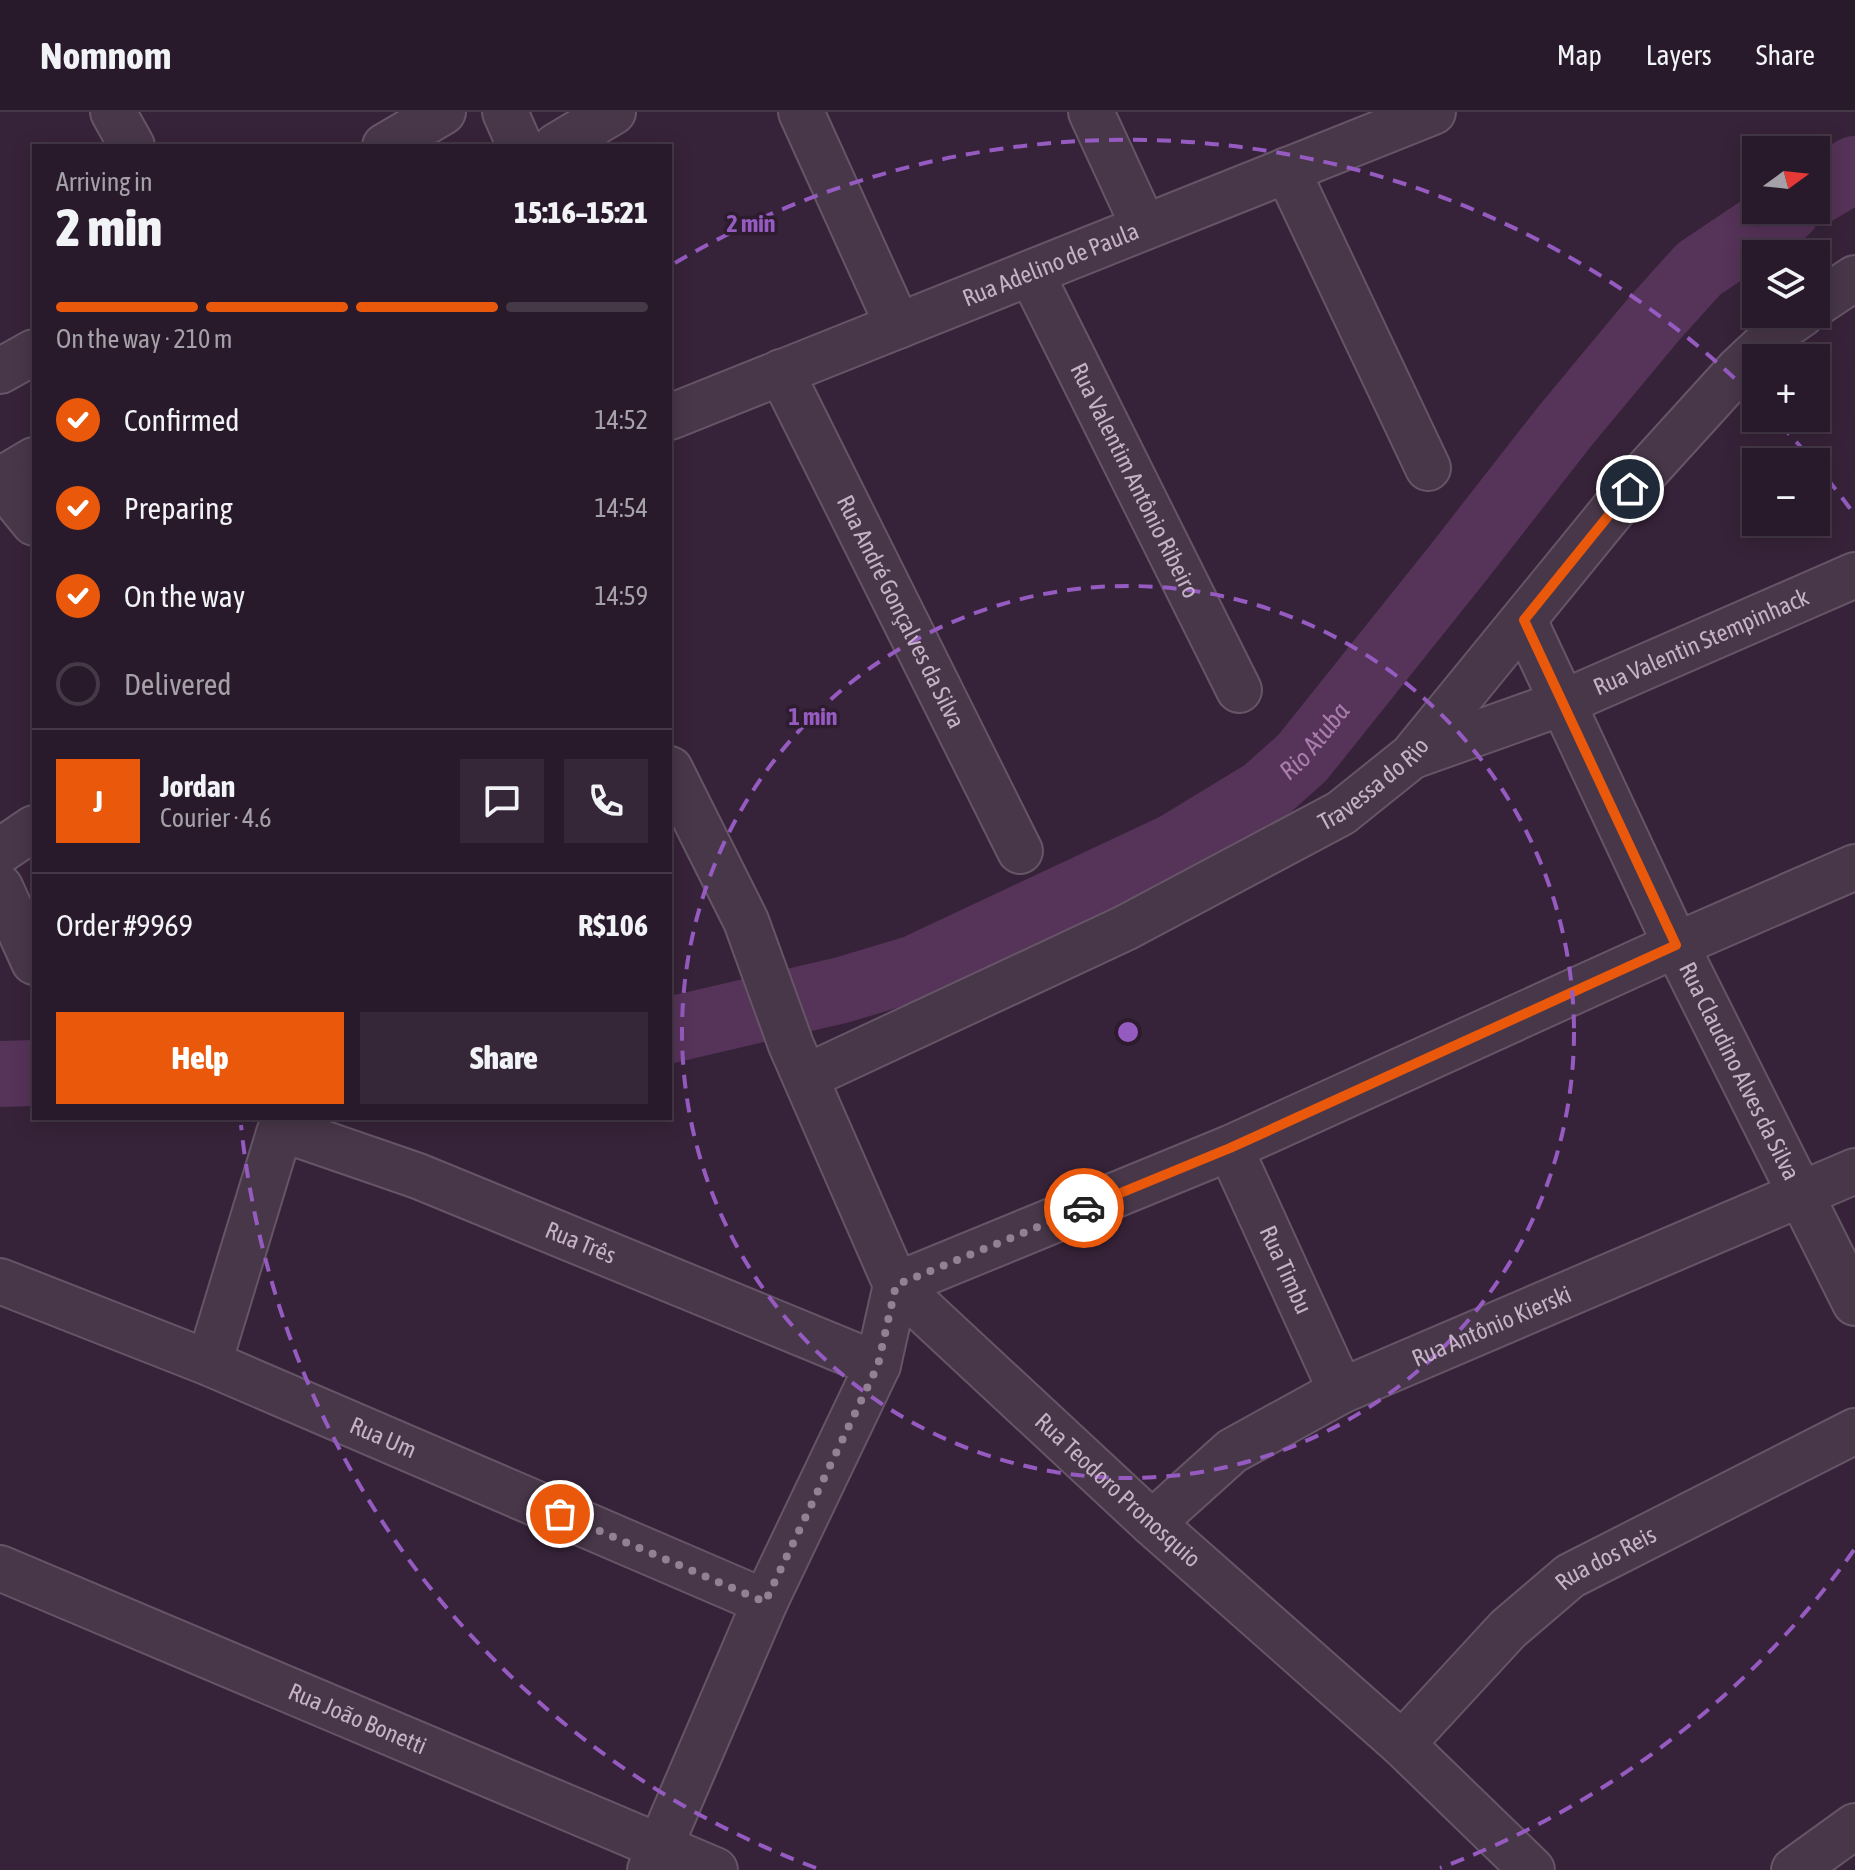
<!DOCTYPE html>
<meta charset="utf-8">
<style>
:root{--surface:#291a2b;--page:#352737;--text:#f1f3f6;--muted:#a5a1a9;--line:#453847;--accent:#ea580c}
body{margin:0;font-family:"Asap Condensed",sans-serif;background:var(--page);color:var(--text);height:100vh;display:flex;flex-direction:column;font-size:30px;white-space:nowrap}
*{box-sizing:border-box;margin:0}
p{font-size:26px;color:var(--muted)}
.icon{flex:none;width:44px;height:44px;fill:none;stroke:currentColor;stroke-width:2;stroke-linecap:round;stroke-linejoin:round}
.map{position:relative;flex:1;overflow:hidden}
.panel{position:absolute;left:32px;top:32px;width:640px;height:976px;display:flex;flex-direction:column;background:var(--surface);border-radius:0px;box-shadow:0 4px 20px #0003,0 0 0 2px var(--line)}
.panel>*{flex:none}
.needle{width:52px;rotate:75deg}
.controls{position:absolute;left:1742px;top:24px;display:grid;gap:16px}
.controls a{display:grid;place-items:center;width:88px;height:88px;border-radius:0px;background:var(--surface);box-shadow:0 4px 20px #0003,0 0 0 2px var(--line);font-size:40px}
.pin{position:absolute;display:grid;place-items:center;width:68px;height:68px;color:#fff;margin:-34px;border:4px solid #fff;border-radius:50%;box-shadow:0 2px 8px #0007}
.courier{position:absolute;display:grid;place-items:center;width:80px;height:80px;margin:-40px;border:6px solid #ea580c;border-radius:50%;background:#fff;color:#222;box-shadow:0 2px 10px #0007}
.head em{font-style:normal;font-weight:800}
.head div{display:flex;flex-direction:column-reverse}
.head{display:flex;align-items:center;justify-content:space-between;height:136px;padding:0 24px}
h1{font-size:52px;font-weight:800;line-height:60px}
.bar{display:grid;grid-template-columns:repeat(4,1fr);gap:12px 8px;align-content:center;height:96px;padding:0 24px}
.bar i{height:10px;border-radius:6px;background:var(--line)}
.bar .active{background:var(--accent)}
.bar p{grid-column:span 4}
.line{display:flex;align-items:center;gap:20px;padding:0 24px;border-top:2px solid var(--line)}
.line div{flex:1}
.round{display:grid;place-items:center;flex:none;width:84px;height:84px;border-radius:0px;background:var(--page)}
ol{padding:0 24px;list-style:none}
li{display:flex;align-items:center;gap:24px;height:88px}
li p{margin-inline-start:auto}
li .icon{padding:8px;border-radius:50%;background:var(--accent);color:#fff;stroke-width:4}
li:last-child{color:var(--muted)}
li i{width:44px;height:44px;border:4px solid var(--line);border-radius:50%}
.action{display:flex;gap:16px;margin-top:auto;padding:16px 24px}
.action a{flex:1;height:92px;border-radius:0px;background:var(--accent);color:#fff;font-size:32px;font-weight:800;line-height:92px;text-align:center}
.action a+a{background:var(--page);color:var(--text)}
header{display:flex;align-items:center;gap:48px;box-sizing:border-box;height:112px;padding:0 40px;background:var(--surface);border-bottom:2px solid var(--line)}
header strong{font-size:38px}
nav{display:flex;gap:44px;margin-inline-start:auto;font-size:28px}
.map>svg:first-child{display:block}
.lines{fill:none;stroke-linecap:round;stroke-linejoin:round}
.river{stroke:#563359;stroke-width:66}
.minor-casing{stroke:#665567;stroke-width:48}
.minor{stroke:#483749;stroke-width:44}
.done{stroke:#938094;stroke-width:8;stroke-dasharray:0 14.4}
.route{stroke:#ea580c;stroke-width:10}
.ring{fill:none;stroke:#955bc1;stroke-width:4;stroke-dasharray:14 10}
.labels{text-anchor:middle;stroke-width:7;stroke-linejoin:round;paint-order:stroke}
.street-label{font-size:24px;fill:#c5b2c5;stroke:#2d1c2e}
.water-label{font-size:26px;font-style:italic;fill:#a97cab;stroke:#2d1c2e}
.centre{fill:#955bc1;stroke:#2d1c2e;stroke-width:4}
.ring-label{font-size:24px;text-anchor:middle;font-weight:bold;fill:#955bc1;stroke:#2d1c2e;stroke-width:7;stroke-linejoin:round;paint-order:stroke}
</style>
<header>
<strong>Nomnom</strong>
<nav><a>Map</a><a>Layers</a><a>Share</a></nav>
</header>
<div class="map">
<svg width="1855" height="1758" viewBox="0 0 1855 1758">
<rect width="100%" height="100%" fill="#372339"/>
<g class="lines">
<!-- river -->
<g class="river">
<path d="M1816,80L1855,57"/>
<path id="s1" d="M670,918L842,878L915,856L1177,733L1264,680L1302,646L1458,451L1565,314L1653,208L1699,157L1787,98"/>
<path d="M0,962L34,961"/>
</g>
<!-- minor casing -->
<g class="minor-casing">
<g id="minor">
<path d="M113,0L132,34"/>
<path d="M505,0L520,34"/>
<path d="M801,0L898,214"/>
<path d="M1091,0L1144,115"/>
<path d="M385,34L443,0"/>
<path d="M556,34L613,0"/>
<path d="M1287,58L1428,356"/>
<path id="s2" d="M1031,161L1239,578"/>
<path d="M1816,192L1855,166"/>
<path d="M0,259L34,240"/>
<path id="s3" d="M781,260L1020,739"/>
<path id="s4" d="M670,305L1433,0"/>
<path d="M0,368L34,348"/>
<path d="M0,369L34,411"/>
<path id="s5" d="M1524,508L1676,833L1855,1191"/>
<path id="s6" d="M1413,644L1562,591L1855,463"/>
<path id="s7" d="M670,657L746,809L791,933L896,1173L1152,1411L1402,1632L1532,1758"/>
<path d="M0,739L34,716"/>
<path d="M0,775L34,850"/>
<path id="s8" d="M806,965L1125,816L1341,701L1412,644L1630,377L1739,257L1786,213L1802,202"/>
<path id="s9" d="M1230,1036L1341,1279"/>
<path id="s10" d="M0,1169L209,1251L765,1490"/>
<path id="s11" d="M209,1251L279,1021L302,1024L418,1064L878,1253"/>
<path id="s12" d="M1152,1411L1232,1339L1341,1279L1855,1059"/>
<path id="s13" d="M0,1456L715,1758"/>
<path id="s14" d="M1402,1632L1508,1517L1570,1464L1855,1319"/>
<path d="M650,1758L765,1490L878,1253L896,1173L1230,1036L1676,833L1855,755"/>
<path d="M1794,1758L1855,1714"/>
</g>
</g>
<!-- minor -->
<use href="#minor" class="minor"/>
</g>
<g class="lines">
<!-- done -->
<path class="done" d="M560,1402L765,1490L878,1253L896,1173L1084,1096"/>
<!-- route -->
<path class="route" d="M1084,1096L1230,1036L1676,833L1524,508L1630,377"/>
</g>
<!-- distance rings -->
<g class="ring">
<circle cx="1128" cy="920" r="446"/>
<path d="M1854 1438A892 892 0 0 1 1440 1756M816 1756A892 892 0 0 1 241 1013M675 151A892 892 0 0 1 1753 284M1780 312A892 892 0 0 1 1854 402"/>
</g>
<g class="labels">
<!-- street labels -->
<g class="street-label">
<text dy="8" stroke="none"><textPath href="#s4" startOffset="410">Rua Adelino de Paula</textPath></text>
<text dy="8" stroke="none"><textPath href="#s2" startOffset="232">Rua Valentim Antônio Ribeiro</textPath></text>
<text dy="8" stroke="none"><textPath href="#s3" startOffset="268">Rua André Gonçalves da Silva</textPath></text>
<text dy="8" stroke="none"><textPath href="#s6" startOffset="310">Rua Valentin Stempinhack</textPath></text>
<text dy="8" stroke="none"><textPath href="#s8" startOffset="640">Travessa do Rio</textPath></text>
<text dy="8" stroke="none"><textPath href="#s5" startOffset="500">Rua Claudino Alves da Silva</textPath></text>
<text dy="8" stroke="none"><textPath href="#s11" startOffset="562">Rua Três</textPath></text>
<text dy="8" stroke="none"><textPath href="#s9" startOffset="134">Rua Timbu</textPath></text>
<text dy="8" stroke="none"><textPath href="#s12" startOffset="396">Rua Antônio Kierski</textPath></text>
<text dy="8" stroke="none"><textPath href="#s10" startOffset="414">Rua Um</textPath></text>
<text dy="8" stroke="none"><textPath href="#s7" startOffset="866">Rua Teodoro Pronosquio</textPath></text>
<text dy="8" stroke="none"><textPath href="#s14" startOffset="278">Rua dos Reis</textPath></text>
<text dy="8" stroke="none"><textPath href="#s13" startOffset="388">Rua João Bonetti</textPath></text>
</g>
<!-- water labels -->
<g class="water-label">
<text dy="9" stroke="none"><textPath href="#s1" startOffset="716">Rio Atuba</textPath></text>
</g>
</g>
<circle cx="1128" cy="920" r="12" class="centre"/>
<g class="ring-label">
<text x="751" y="120">2 min</text>
<text x="813" y="613">1 min</text>
</g>
</svg>
<div class="controls">
<a><svg class="needle" viewBox="-14 -14 28 28"><path d="M0-13l5 13h-10z" fill="#e53935"/><path d="M0 13l5-13h-10z" fill="#a5a1a9"/></svg></a>
<a><svg class="icon" aria-label="layers" viewBox="0 0 24 24"><path d="M12 4l9 5-9 5-9-5zM3 14l9 5 9-5"/></svg></a>
<a>+</a>
<a>−</a>
</div>
<div class="pin" style="left:560px;top:1402px;background:#ea580c"><svg class="icon" aria-label="bag" viewBox="0 0 24 24"><path d="M5 8h14l-1 12H6zM9 8a3 3 0 0 1 6 0"/></svg></div>
<div class="pin" style="left:1630px;top:377px;background:#1f2937"><svg class="icon" aria-label="home" viewBox="0 0 24 24"><path d="M3 11l9-7 9 7M6 9v11h12V9"/></svg></div>
<div class="courier" style="left:1084px;top:1096px"><svg class="icon" aria-label="car" viewBox="0 0 24 24"><path d="M5 17H2v-5l4-1 3-4h7l3 4 3 1v5h-3M9 17h6M6 11h13"/><circle cx="7" cy="17" r="2"/><circle cx="17" cy="17" r="2"/></svg></div>
<section class="panel">
<div class="head"><div><h1>2 min</h1><p>Arriving in</p></div><em>15:16–15:21</em></div>
<div class="bar"><i class="active"></i><i class="active"></i><i class="active"></i><i></i><p>On the way · 210 m</p></div>
<ol>
<li><svg class="icon" aria-label="check" viewBox="0 0 24 24"><path d="M5 12l5 5 9-10"/></svg>Confirmed<p>14:52</p></li>
<li><svg class="icon" aria-label="check" viewBox="0 0 24 24"><path d="M5 12l5 5 9-10"/></svg>Preparing<p>14:54</p></li>
<li><svg class="icon" aria-label="check" viewBox="0 0 24 24"><path d="M5 12l5 5 9-10"/></svg>On the way<p>14:59</p></li>
<li><i></i>Delivered</li>
</ol>
<div class="line" style="height:144px"><b class="round" style="background:var(--accent);color:#fff">J</b><div><b>Jordan</b><p>Courier · 4.6</p></div><a class="round"><svg class="icon" aria-label="chat" viewBox="0 0 24 24"><path d="M4 5h16v11H9l-5 4z"/></svg></a><a class="round"><svg class="icon" aria-label="phone" viewBox="0 0 24 24"><path d="M5 4h4l2 5-3 2q2 4 5 5l2-3 5 2v4C11 20 4 13 5 4z"/></svg></a></div>
<div class="line" style="height:104px"><div>Order #9969</div><b>R$106</b></div>
<div class="action"><a>Help</a><a>Share</a></div>
</section>
</div>
